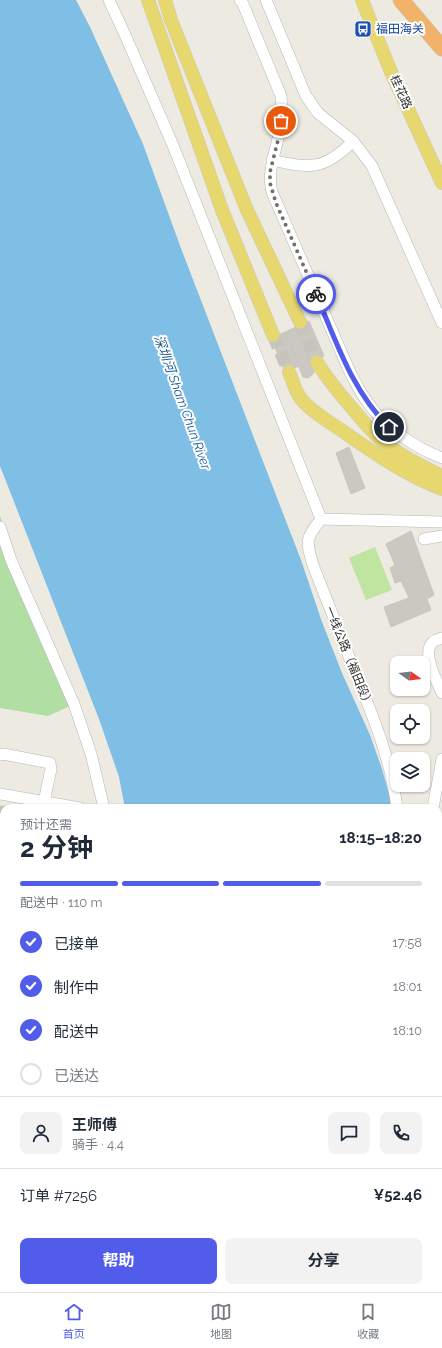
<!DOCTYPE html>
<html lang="zh">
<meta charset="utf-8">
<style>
:root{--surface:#fff;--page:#f2f2f3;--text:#1f2937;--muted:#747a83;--line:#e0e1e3;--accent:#515ceb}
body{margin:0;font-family:Raleway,"Noto Sans SC",sans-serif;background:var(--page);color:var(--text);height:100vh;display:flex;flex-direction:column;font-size:15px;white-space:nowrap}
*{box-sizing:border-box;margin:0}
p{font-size:13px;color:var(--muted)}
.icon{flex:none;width:22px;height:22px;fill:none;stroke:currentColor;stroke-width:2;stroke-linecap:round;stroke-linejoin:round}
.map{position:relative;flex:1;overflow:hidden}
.panel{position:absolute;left:0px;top:804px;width:442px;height:488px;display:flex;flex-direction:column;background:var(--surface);border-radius:12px 12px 0 0;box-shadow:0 1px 3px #0004}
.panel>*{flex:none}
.needle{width:26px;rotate:104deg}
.controls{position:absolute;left:390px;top:656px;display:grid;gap:8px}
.controls a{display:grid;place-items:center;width:40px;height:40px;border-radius:8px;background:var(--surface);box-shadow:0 1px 3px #0004;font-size:20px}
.pin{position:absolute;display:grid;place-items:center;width:34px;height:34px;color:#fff;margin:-17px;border:2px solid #fff;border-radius:50%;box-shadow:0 1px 4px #0007}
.courier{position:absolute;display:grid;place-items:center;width:40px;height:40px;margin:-20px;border:3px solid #515ceb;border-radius:50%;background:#fff;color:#222;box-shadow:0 1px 5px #0007}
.overview em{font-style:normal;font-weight:700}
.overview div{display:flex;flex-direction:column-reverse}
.overview{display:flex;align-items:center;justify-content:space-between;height:68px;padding:0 20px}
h1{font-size:26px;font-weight:700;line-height:30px}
.bar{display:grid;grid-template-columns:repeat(4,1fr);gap:6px 4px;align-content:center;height:48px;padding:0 20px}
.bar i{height:5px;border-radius:3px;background:var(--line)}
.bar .on{background:var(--accent)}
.bar p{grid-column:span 4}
.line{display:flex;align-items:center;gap:10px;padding:0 20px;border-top:1px solid var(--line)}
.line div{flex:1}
.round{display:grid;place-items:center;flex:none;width:42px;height:42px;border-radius:8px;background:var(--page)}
ol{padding:0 20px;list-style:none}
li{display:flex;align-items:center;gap:12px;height:44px}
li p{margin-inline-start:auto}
li .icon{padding:4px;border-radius:50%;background:var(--accent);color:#fff;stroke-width:4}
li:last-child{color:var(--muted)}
li i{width:22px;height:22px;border:2px solid var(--line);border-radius:50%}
.action{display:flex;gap:8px;margin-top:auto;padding:8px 20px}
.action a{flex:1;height:46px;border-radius:8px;background:var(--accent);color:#fff;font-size:16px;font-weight:700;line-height:46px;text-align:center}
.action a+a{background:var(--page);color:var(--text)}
.dock{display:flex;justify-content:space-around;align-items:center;height:56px;border-top:1px solid var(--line);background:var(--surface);font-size:11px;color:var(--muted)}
.dock a{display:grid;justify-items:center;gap:2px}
.dock .on{color:var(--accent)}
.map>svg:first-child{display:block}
.green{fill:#b1dfa3}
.pitch{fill:#c0e5a0}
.water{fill:#7fbee5}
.building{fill:#cac8c0;stroke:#c9c6bb}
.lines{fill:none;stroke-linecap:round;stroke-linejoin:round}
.minor-tunnel{stroke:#c7c4be;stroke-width:11;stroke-dasharray:11 5.5;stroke-linecap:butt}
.major-tunnel{stroke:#c7c4be;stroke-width:13;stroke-dasharray:13 6;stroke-linecap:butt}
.minor-casing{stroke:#b5b6c0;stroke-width:12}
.major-casing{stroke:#c9c9c9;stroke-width:14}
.highway-casing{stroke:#c9c9c9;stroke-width:17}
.path{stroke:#c9c9c9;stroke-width:1.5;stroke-dasharray:3 2;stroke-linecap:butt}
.minor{stroke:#fff;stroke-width:11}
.major{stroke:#e6d76f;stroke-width:13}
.highway{stroke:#f1b369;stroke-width:16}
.done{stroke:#71706d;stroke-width:4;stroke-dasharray:0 7.2}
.route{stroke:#515ceb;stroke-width:5}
.labels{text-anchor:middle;stroke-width:4;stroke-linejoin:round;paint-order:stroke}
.transit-label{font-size:12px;fill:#164399;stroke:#fff;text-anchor:start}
.street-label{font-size:12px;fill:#2e2e2e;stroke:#fff}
.water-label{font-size:13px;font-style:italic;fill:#1a5d95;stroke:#fff}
</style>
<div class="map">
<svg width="442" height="1292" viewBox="0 0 442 1292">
<rect width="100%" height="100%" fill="#edeae2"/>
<!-- green -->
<path class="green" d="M0,516L70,706L48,716L0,708Z
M0,1135H4V1288H62L59,1292H0Z"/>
<!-- pitch -->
<path class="pitch" d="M375,547L392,590L366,600L349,558Z"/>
<!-- water -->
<path class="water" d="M0,0H76L90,27L143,144L182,251L301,560L322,622L342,673L370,735L382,769L393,808H125L119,777L99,719L0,466Z
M0,1169H4V1216H0Z
M0,1229H4V1277L0,1278Z
M97,1288H344V1292H97Z"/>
<!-- building -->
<path class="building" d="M309,321L324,356L310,362L296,327Z
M296,327L314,372L312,375L308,378L303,377L285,332Z
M285,332L299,366L285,372L271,338Z
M349,447L365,488L351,494L336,453Z
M411,531L434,595L427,599L431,610L391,627L384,607L409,598L401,581L395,583L390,568L395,565L386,544Z
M0,806L13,808H4V980L0,979Z
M442,876V1029L438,1028V899Z
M0,1045L4,1046V1130L0,1129Z
M381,1288H406L407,1292H382Z"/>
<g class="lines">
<!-- minor-tunnel -->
<path class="minor-tunnel" d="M0,1058L4,1059
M0,1078H4"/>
<!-- major-tunnel -->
<path class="major-tunnel" d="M300,322L317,362
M273,335L289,372"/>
<!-- minor casing -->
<g class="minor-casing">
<path id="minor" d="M109,0L126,37L172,143L321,519
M240,0L243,4L281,96C282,109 282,121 279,134C275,154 267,172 272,192L342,354C349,371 357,388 368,403C386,428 414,447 442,458
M266,0L306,96L318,113L353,141L372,166L442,323
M272,160C310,169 325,170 353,141
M0,527L11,560L74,704L91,754L104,808
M424,539L442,536
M442,638C439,639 435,640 433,642C421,653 437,681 442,693
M0,755L3,754L50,763L51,769L44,802
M0,794L80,808
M397,808C391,761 374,718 356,675C342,638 327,601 313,565C306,541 305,539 321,519L442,522
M433,808L442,759
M0,1004H4
M0,1019H4
M438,1054H442
M0,1090L4,1091
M0,1120H4
M438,1268H442
M75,1292L76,1288
M353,1292L354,1288
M366,1292L367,1288"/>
</g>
<!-- major casing -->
<g class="major-casing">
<path id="major" d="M148,0L222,210L273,335
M165,0L171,20L247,210L300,322
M362,0L391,72L442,183
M317,362C327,379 339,393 352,408C363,421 373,434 386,444C403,457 423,467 442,476
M289,372C293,381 295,392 302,400C312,412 328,421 341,430C373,452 405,475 442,489"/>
</g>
<!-- highway casing -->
<g class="highway-casing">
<path id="highway" d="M401,0L442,48"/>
</g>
<!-- path -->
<path class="path" d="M0,1042H2"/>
<!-- minor -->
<use href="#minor" class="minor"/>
<!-- major -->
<use href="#major" class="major"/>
<!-- highway -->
<use href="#highway" class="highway"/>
</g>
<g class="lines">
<!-- done -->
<path class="done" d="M281,121L280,132L270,172V183L276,203L316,294"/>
<!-- route -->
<path class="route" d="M316,294C336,341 352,391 389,427"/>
</g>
<!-- icons -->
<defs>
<g id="bus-square" transform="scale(0.9)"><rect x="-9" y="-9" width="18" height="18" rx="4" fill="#1a4fb4" stroke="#fff"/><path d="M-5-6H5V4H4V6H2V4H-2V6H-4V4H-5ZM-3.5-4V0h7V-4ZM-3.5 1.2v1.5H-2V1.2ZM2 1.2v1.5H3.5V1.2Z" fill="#fff"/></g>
</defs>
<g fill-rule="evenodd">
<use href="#bus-square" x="363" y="29"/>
</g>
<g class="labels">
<!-- transit labels -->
<g class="transit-label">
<text x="376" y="33">福田海关</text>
</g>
<!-- street labels -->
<g class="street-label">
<text transform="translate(401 92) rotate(66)" y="4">桂花路</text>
<text transform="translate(349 657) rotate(68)" y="4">一线公路（福田段）</text>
</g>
<!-- water labels -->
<g class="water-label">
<text transform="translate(183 402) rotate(70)" y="5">深圳河 Sham Chun River</text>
</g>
</g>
</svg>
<div class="controls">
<a><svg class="needle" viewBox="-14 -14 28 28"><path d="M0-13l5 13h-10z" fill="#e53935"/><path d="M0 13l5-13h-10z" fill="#747a83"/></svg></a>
<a><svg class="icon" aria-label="locate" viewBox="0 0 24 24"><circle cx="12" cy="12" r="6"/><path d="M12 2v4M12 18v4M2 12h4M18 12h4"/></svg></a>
<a><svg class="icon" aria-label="layers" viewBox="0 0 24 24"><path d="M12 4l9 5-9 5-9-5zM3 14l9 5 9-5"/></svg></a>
</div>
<div class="pin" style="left:281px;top:121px;background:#ea580c"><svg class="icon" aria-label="bag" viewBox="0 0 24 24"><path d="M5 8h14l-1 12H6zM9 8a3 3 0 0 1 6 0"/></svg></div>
<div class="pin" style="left:389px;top:427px;background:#1f2937"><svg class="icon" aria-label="home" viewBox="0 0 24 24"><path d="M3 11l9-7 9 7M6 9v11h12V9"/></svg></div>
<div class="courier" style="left:316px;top:294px"><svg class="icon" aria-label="bike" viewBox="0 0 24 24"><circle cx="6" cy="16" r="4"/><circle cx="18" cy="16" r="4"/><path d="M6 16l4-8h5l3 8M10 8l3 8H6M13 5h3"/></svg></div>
<section class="panel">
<div class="overview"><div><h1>2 分钟</h1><p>预计还需</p></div><em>18:15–18:20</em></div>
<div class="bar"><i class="on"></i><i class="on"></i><i class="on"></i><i></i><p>配送中 · 110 m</p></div>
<ol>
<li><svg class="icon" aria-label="check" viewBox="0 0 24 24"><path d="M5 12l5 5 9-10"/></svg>已接单<p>17:58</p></li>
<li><svg class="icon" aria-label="check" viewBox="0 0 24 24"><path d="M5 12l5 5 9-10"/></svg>制作中<p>18:01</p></li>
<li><svg class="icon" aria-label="check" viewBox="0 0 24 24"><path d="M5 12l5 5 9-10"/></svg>配送中<p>18:10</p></li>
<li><i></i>已送达</li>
</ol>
<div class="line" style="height:72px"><a class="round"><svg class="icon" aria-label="person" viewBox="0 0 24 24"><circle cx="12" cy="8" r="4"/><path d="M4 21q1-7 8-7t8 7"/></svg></a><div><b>王师傅</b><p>骑手 · 4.4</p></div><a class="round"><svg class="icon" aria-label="chat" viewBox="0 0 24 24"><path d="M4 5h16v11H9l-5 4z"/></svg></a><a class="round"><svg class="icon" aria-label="phone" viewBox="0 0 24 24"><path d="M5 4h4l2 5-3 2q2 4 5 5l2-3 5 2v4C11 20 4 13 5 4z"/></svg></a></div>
<div class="line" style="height:52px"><div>订单 #7256</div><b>¥52.46</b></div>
<div class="action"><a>帮助</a><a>分享</a></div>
</section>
</div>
<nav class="dock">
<a class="on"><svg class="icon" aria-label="home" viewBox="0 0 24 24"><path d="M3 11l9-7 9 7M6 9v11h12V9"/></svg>首页</a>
<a><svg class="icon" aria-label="map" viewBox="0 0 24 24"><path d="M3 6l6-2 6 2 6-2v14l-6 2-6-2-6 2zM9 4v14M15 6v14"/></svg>地图</a>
<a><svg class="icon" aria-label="saved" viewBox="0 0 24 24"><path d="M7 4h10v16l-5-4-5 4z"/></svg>收藏</a>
</nav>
